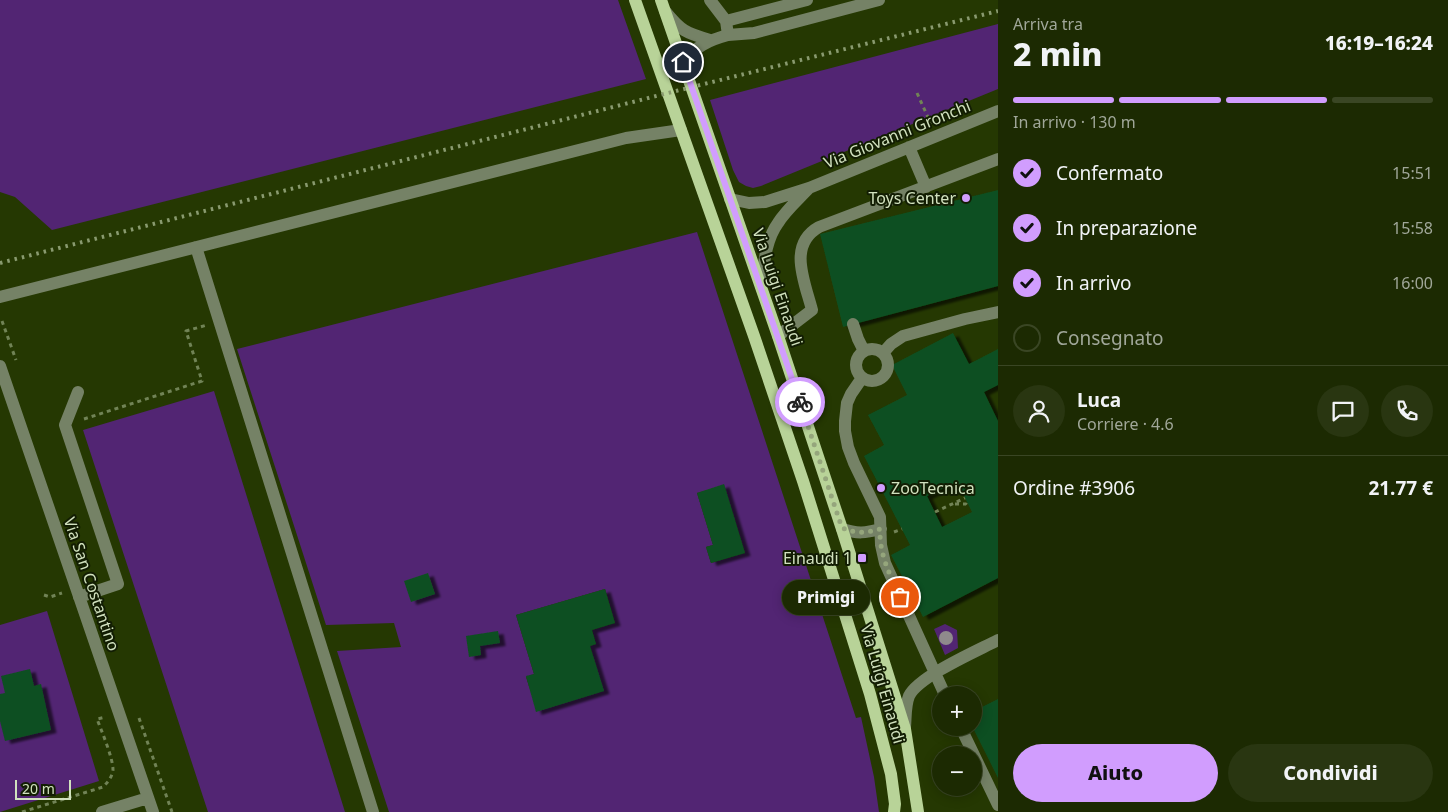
<!DOCTYPE html>
<html lang="it">
<meta charset="utf-8">
<style>
:root{--surface:#1c2a02;--page:#293611;--text:#f1f3f6;--muted:#a0a799;--line:#3a4624;--accent:#d19dfe}
body{margin:0;font-family:"Noto Sans",sans-serif;background:var(--page);color:var(--text);height:100vh;display:flex;flex-direction:column;font-size:19px;white-space:nowrap}
*{box-sizing:border-box;margin:0}
p{font-size:16px;color:var(--muted)}
.icon{flex:none;width:28px;height:28px;fill:none;stroke:currentColor;stroke-width:2;stroke-linecap:round;stroke-linejoin:round}
.map{position:relative;flex:1;overflow:hidden}
.drawer{display:flex;flex-direction:column;background:var(--surface);width:450px}
.drawer>*{flex:none}
.controls{position:absolute;left:932px;top:686px;display:grid;gap:10px}
.controls a{display:grid;place-items:center;width:50px;height:50px;border-radius:50%;background:var(--surface);box-shadow:0 2px 12px #0003,0 0 0 1px var(--line);font-size:25px}
.scale{position:absolute;left:15px;bottom:12px;width:56px;box-sizing:border-box;padding-left:5px;border:2px solid #d1e1be;border-top:0;font-size:14px;line-height:18px;white-space:nowrap;color:#d1e1be;-webkit-text-stroke:4px #121d03;paint-order:stroke}
.pin{position:absolute;display:grid;place-items:center;width:42px;height:42px;color:#fff;margin:-21px;border:2px solid #fff;border-radius:50%;box-shadow:0 1px 5px #0007}
.courier{position:absolute;display:grid;place-items:center;width:50px;height:50px;margin:-25px;border:4px solid #d19dfe;border-radius:50%;background:#fff;color:#222;box-shadow:0 1px 6px #0007}
.bubble{position:absolute;height:35px;border-radius:18px;background:var(--surface);box-shadow:0 2px 12px #0003,0 0 0 1px var(--line);font-size:16px;font-weight:800;line-height:35px;text-align:center}
.head em{font-style:normal;font-weight:800}
.head div{display:flex;flex-direction:column-reverse}
.head{display:flex;align-items:center;justify-content:space-between;height:85px;padding:0 15px}
h1{font-size:32px;font-weight:800;line-height:38px}
.bar{display:grid;grid-template-columns:repeat(4,1fr);gap:8px 5px;align-content:center;height:60px;padding:0 15px}
.bar i{height:6px;border-radius:4px;background:var(--line)}
.bar .active{background:var(--accent)}
.bar p{grid-column:span 4}
.line{display:flex;align-items:center;gap:12px;padding:0 15px;border-top:1px solid var(--line)}
.line div{flex:1}
.round{display:grid;place-items:center;flex:none;width:52px;height:52px;border-radius:26px;background:var(--page)}
ol{padding:0 15px;list-style:none}
li{display:flex;align-items:center;gap:15px;height:55px}
li p{margin-inline-start:auto}
li .icon{padding:5px;border-radius:50%;background:var(--accent);color:#111;stroke-width:4}
li:last-child{color:var(--muted)}
li i{width:28px;height:28px;border:2px solid var(--line);border-radius:50%}
.button{display:flex;gap:10px;margin-top:auto;padding:10px 15px}
.button a{flex:1;height:58px;border-radius:30px;background:var(--accent);color:#111;font-size:20px;font-weight:800;line-height:58px;text-align:center}
.button a+a{background:var(--page);color:var(--text)}
main{display:flex;flex:1;min-height:0}
.map>svg:first-child{display:block}
.green{fill:#522573;fill-rule:evenodd}
.building{fill:#0e4f20;fill-rule:evenodd;filter:url(#shadow)}
.lines{fill:none;stroke-linecap:round;stroke-linejoin:round}
.path{stroke:#718356;stroke-width:3;stroke-dasharray:4 4;stroke-linecap:butt}
.minor{stroke:#758266;stroke-width:12}
.major{stroke:#b8d398;stroke-width:12}
.rail{stroke:#899a6f;stroke-width:4;stroke-dasharray:2.5 5;stroke-linecap:butt}
.tree{fill:#8f8a8c}
.done{stroke:#95a67c;stroke-width:5;stroke-dasharray:0 9}
.route{stroke:#d19dfe;stroke-width:6}
.poi-dot{fill:#d19dfe;stroke:#121d03;stroke-width:2}
.labels{text-anchor:middle;stroke-width:4;stroke-linejoin:round;paint-order:stroke}
.street-label{font-size:16px;fill:#d1e1be;stroke:#121d03}
.poi-label{font-size:16px;fill:#d1e1be;stroke:#121d03;text-anchor:end}
</style>
<main>
<div class="map">
<svg width="998" height="812" viewBox="0 0 998 812">
<defs>
<filter id="shadow"><feDropShadow dx="5.5" dy="3" stdDeviation="1" flood-color="#0009"/></filter>
</defs>
<rect width="100%" height="100%" fill="#253802"/>
<!-- green -->
<path class="green" d="M0,0H618L646,79L52,230L15,197L0,192Z
M998,24V89L761,186L753,188L746,186L739,182L733,170L710,100Z
M697,232L856,718L861,717L874,777L879,812H389L337,651L401,647L394,623L326,625L237,349ZM724,485L745,553L711,563L706,547L713,545L697,493ZM605,589L615,623L592,630L596,644L590,646L603,691L537,711L526,677L534,674L516,615Z
M214,391L345,812H208L83,430Z
M47,611L99,781L0,812V625Z
M945,624L957,630L958,648L945,655L934,629Z"/>
<!-- building -->
<path class="building" d="M998,190V286L843,327L820,234Z
M953,333L969,364L998,349V385L984,392L998,421V578L923,617L891,555L910,545L864,456L884,445L868,415L907,395L892,365ZM957,482L972,512L942,527L927,496Z
M724,484L745,553L711,563L706,547L713,545L697,493Z
M428,573L435,594L411,602L404,581Z
M605,589L615,623L592,630L596,644L590,646L604,691L536,712L526,676L534,674L516,615Z
M498,631L500,643L480,646L481,655L469,657L466,636Z
M30,669L34,686L41,684L51,730L5,741L0,721V694L5,693L1,676Z
M998,699V778L973,728L974,711Z"/>
<g class="lines">
<!-- path -->
<path class="path" d="M917,93L931,124
M2,321L16,360
M84,419L202,381L186,331L207,325
M955,504H966L968,506
M935,512L965,498
M894,532L902,529
M44,595L50,597L62,593
M139,718L172,812
M22,812L103,787C108,782 112,777 113,770C113,758 102,732 97,719L106,717"/>
<!-- minor -->
<path class="minor" d="M665,11C681,31 686,33 710,40
M726,21L807,0
M728,35L754,33L879,0
M683,62C695,47 709,40 728,35L726,21L710,0
M909,147L926,187
M730,199L749,203L765,202L809,188L998,111
M196,247L373,812
M761,286C764,265 765,241 778,223C786,210 799,199 809,188
M0,297L626,138L681,130
M853,324L858,339L864,351
M778,336L812,310C805,282 787,245 819,227L998,159
M856 365a16 16 0 1 1 32 0a16 16 0 1 1-32 0Z
M883,353L891,344L903,336L965,319L998,312
M0,366L153,812
M862,378L851,394L847,403L845,421V431L848,447L854,463L880,517L881,545L885,563L945,695
M78,392L65,425L118,584L79,597
M842,529C858,534 865,533 881,529
M905,727C906,717 905,706 909,696C919,676 977,651 998,640
M961,728L998,805
M102,812L148,798"/>
<!-- major -->
<path class="major" d="M635,0L754,336L803,481L870,694L891,774L895,804L894,812
M661,0L778,336L842,529L905,729L918,812"/>
<!-- rail -->
<path class="rail" d="M0,263L668,93L998,11"/>
</g>
<!-- trees -->
<circle class="tree" cx="946" cy="638" r="7"/>
<g class="lines">
<!-- done -->
<path class="done" d="M800,402L842,528C858,534 865,533 880,529C879,554 890,575 900,597"/>
<!-- route -->
<path class="route" d="M683,62L800,402"/>
</g>
<!-- markers -->
<g class="poi-dot">
<circle cx="966" cy="198" r="5"/>
<circle cx="881" cy="488" r="5"/>
<rect x="857" y="553" width="10" height="10" rx="2.5"/>
</g>
<g class="labels">
<!-- street labels -->
<g class="street-label">
<text transform="translate(897 134) rotate(-22)" y="6">Via Giovanni Gronchi</text>
<text transform="translate(778 287) rotate(71)" y="6">Via Luigi Einaudi</text>
<text transform="translate(92 584) rotate(71)" y="6">Via San Costantino</text>
<text transform="translate(883 684) rotate(74)" y="6">Via Luigi Einaudi</text>
</g>
<!-- poi labels -->
<g class="poi-label">
<text x="956" y="204">Toys Center</text>
<text x="891" y="494" text-anchor="start">ZooTecnica</text>
<text x="852" y="564">Einaudi 1</text>
</g>
</g>
</svg>
<div class="controls">
<a>+</a>
<a>−</a>
</div>
<div class="scale">20 m</div>
<div class="pin" style="left:900px;top:597px;background:#ea580c"><svg class="icon" aria-label="bag" viewBox="0 0 24 24"><path d="M5 8h14l-1 12H6zM9 8a3 3 0 0 1 6 0"/></svg></div>
<div class="pin" style="left:683px;top:62px;background:#1f2937"><svg class="icon" aria-label="home" viewBox="0 0 24 24"><path d="M3 11l9-7 9 7M6 9v11h12V9"/></svg></div>
<div class="courier" style="left:800px;top:402px"><svg class="icon" aria-label="bike" viewBox="0 0 24 24"><circle cx="6" cy="16" r="4"/><circle cx="18" cy="16" r="4"/><path d="M6 16l4-8h5l3 8M10 8l3 8H6M13 5h3"/></svg></div>
<div class="bubble" style="left:782px;top:580px;width:88px">Primigi</div>
</div>
<section class="drawer">
<div class="head"><div><h1>2 min</h1><p>Arriva tra</p></div><em>16:19–16:24</em></div>
<div class="bar"><i class="active"></i><i class="active"></i><i class="active"></i><i></i><p>In arrivo · 130 m</p></div>
<ol>
<li><svg class="icon" aria-label="check" viewBox="0 0 24 24"><path d="M5 12l5 5 9-10"/></svg>Confermato<p>15:51</p></li>
<li><svg class="icon" aria-label="check" viewBox="0 0 24 24"><path d="M5 12l5 5 9-10"/></svg>In preparazione<p>15:58</p></li>
<li><svg class="icon" aria-label="check" viewBox="0 0 24 24"><path d="M5 12l5 5 9-10"/></svg>In arrivo<p>16:00</p></li>
<li><i></i>Consegnato</li>
</ol>
<div class="line" style="height:90px"><a class="round"><svg class="icon" aria-label="person" viewBox="0 0 24 24"><circle cx="12" cy="8" r="4"/><path d="M4 21q1-7 8-7t8 7"/></svg></a><div><b>Luca</b><p>Corriere · 4.6</p></div><a class="round"><svg class="icon" aria-label="chat" viewBox="0 0 24 24"><path d="M4 5h16v11H9l-5 4z"/></svg></a><a class="round"><svg class="icon" aria-label="phone" viewBox="0 0 24 24"><path d="M5 4h4l2 5-3 2q2 4 5 5l2-3 5 2v4C11 20 4 13 5 4z"/></svg></a></div>
<div class="line" style="height:65px"><div>Ordine #3906</div><b>21.77 €</b></div>
<div class="button"><a>Aiuto</a><a>Condividi</a></div>
</section>
</main>
